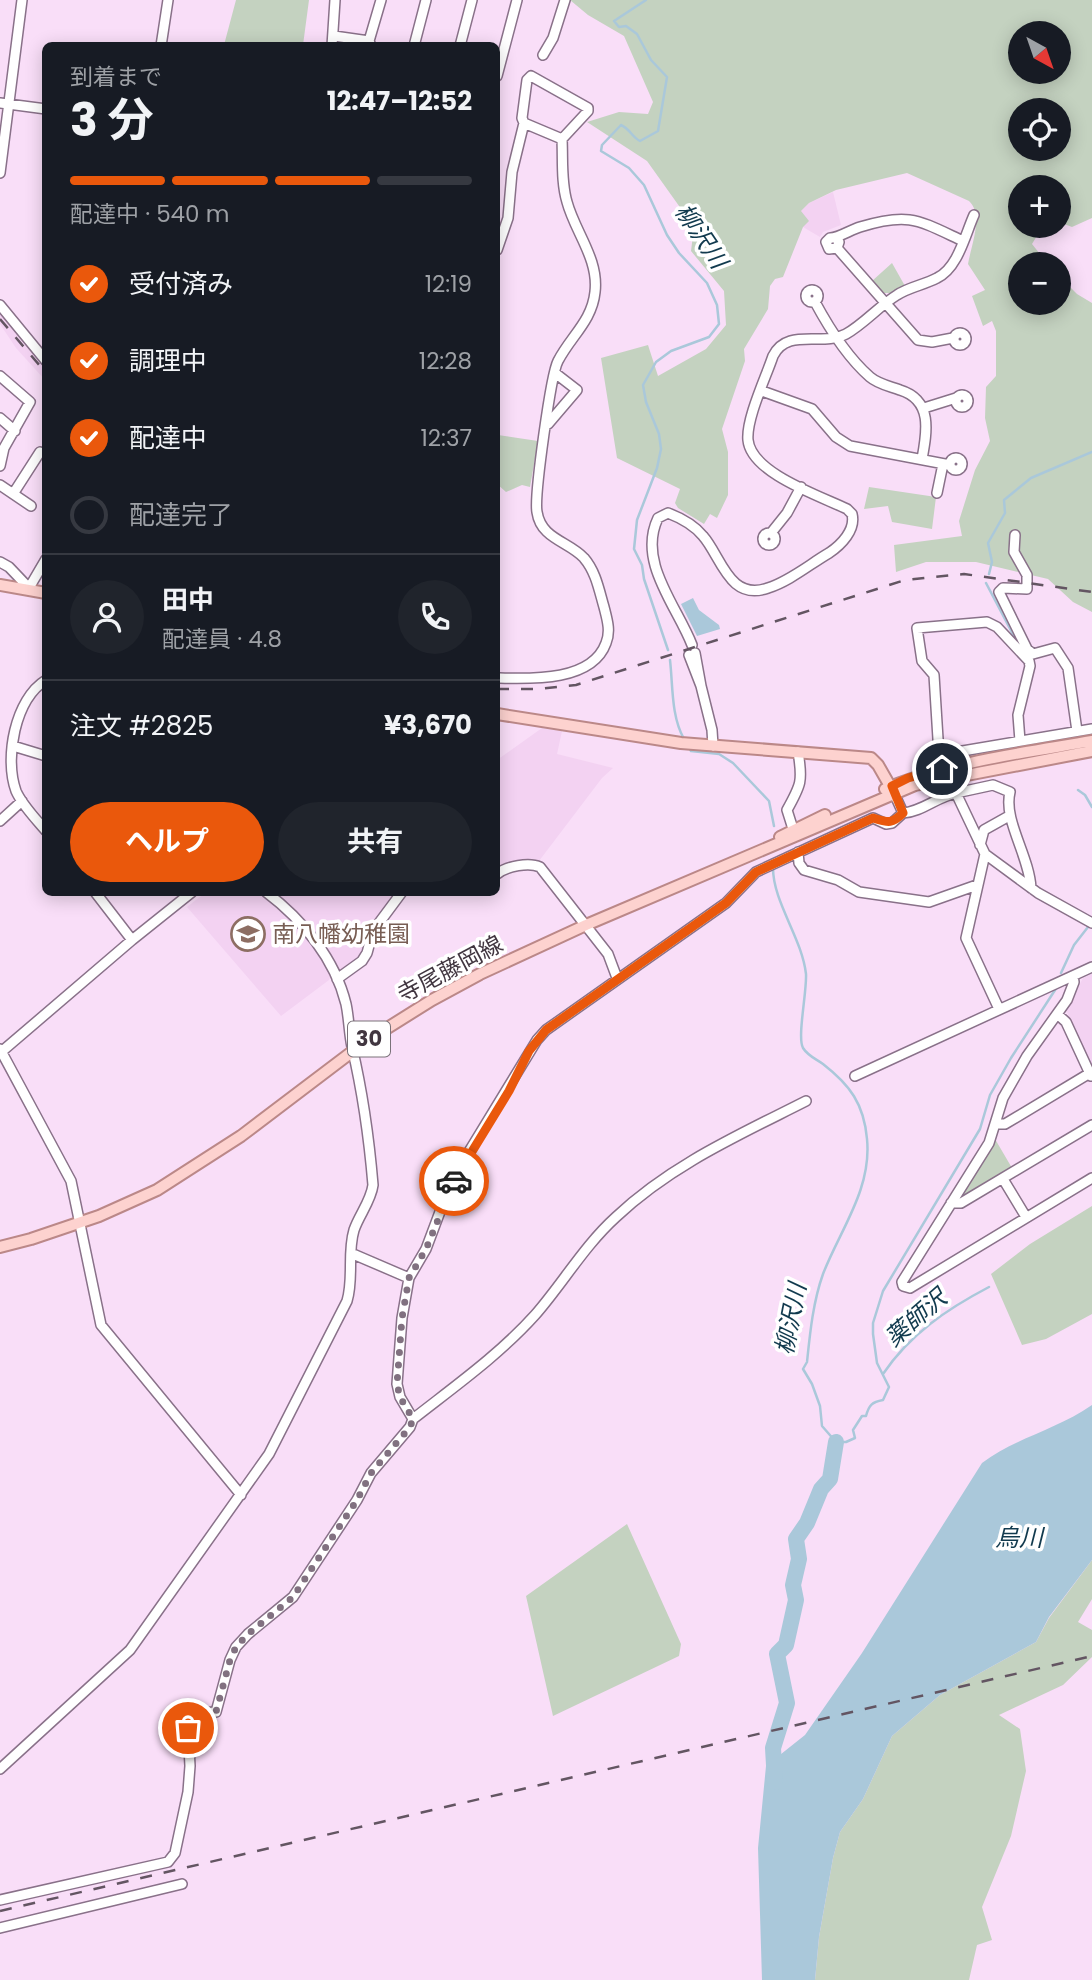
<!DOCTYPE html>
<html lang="ja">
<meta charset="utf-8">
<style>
:root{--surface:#171b24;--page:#20242c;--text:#f1f3f6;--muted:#9ea1a6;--line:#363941;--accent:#ea580c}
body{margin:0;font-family:Poppins,"Noto Sans JP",sans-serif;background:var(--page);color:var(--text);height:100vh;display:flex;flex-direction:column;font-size:26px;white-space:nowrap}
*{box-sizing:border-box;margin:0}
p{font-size:23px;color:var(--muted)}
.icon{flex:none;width:38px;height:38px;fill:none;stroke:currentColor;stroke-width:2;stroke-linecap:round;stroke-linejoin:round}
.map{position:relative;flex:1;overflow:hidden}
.drawer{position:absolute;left:42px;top:42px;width:458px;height:854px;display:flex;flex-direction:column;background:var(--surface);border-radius:10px;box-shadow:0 4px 18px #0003}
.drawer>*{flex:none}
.needle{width:46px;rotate:140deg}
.tools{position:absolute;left:1008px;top:21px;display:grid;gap:14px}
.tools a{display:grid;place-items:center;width:63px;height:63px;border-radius:50%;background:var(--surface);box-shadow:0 4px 18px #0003;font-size:35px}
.pin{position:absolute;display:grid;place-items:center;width:60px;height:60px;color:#fff;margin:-30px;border:4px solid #fff;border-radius:50%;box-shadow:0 2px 7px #0007}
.courier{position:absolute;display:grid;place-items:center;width:70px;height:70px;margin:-35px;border:5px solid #ea580c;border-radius:50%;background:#fff;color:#222;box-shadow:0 2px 9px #0007}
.headline em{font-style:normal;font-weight:700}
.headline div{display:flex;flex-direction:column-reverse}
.headline{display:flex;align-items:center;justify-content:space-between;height:119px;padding:0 28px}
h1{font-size:46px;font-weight:700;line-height:52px}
.bar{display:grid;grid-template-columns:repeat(4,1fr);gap:10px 7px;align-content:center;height:84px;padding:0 28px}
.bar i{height:9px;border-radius:5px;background:var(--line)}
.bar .active{background:var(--accent)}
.bar p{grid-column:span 4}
.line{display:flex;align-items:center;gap:18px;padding:0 28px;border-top:2px solid var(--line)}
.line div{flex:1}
.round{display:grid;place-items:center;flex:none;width:74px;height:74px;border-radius:37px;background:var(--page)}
ol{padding:0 28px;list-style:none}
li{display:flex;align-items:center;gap:21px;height:77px}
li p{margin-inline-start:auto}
li .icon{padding:7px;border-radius:50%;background:var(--accent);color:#fff;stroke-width:4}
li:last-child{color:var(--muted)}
li i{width:38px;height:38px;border:4px solid var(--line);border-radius:50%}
.button{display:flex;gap:14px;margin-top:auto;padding:14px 28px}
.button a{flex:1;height:80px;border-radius:42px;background:var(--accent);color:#fff;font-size:28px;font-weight:700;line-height:80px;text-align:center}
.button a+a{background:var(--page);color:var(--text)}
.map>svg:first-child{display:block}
.built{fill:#f3d2f2}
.green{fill:#c4d2c0;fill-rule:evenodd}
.water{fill:#aac8da}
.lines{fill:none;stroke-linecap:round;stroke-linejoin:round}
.stream{stroke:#aac8da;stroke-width:2.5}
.river{stroke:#aac8da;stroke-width:16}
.minor-casing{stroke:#897189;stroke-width:12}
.major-casing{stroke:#b88;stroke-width:14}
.minor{stroke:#fff;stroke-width:9}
.major{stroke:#fdd2cf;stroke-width:10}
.rail{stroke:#635562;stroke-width:2.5;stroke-dasharray:12 12;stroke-linecap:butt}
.done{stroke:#817180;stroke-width:7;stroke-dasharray:0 12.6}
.route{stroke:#ea580c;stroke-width:9}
.labels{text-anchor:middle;stroke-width:7;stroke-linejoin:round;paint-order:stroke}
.shield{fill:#fff;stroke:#7a7279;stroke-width:2}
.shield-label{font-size:21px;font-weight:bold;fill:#413640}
.education-label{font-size:23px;fill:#785e54;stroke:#fff;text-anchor:start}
.street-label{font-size:23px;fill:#413640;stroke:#fff}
.water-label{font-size:24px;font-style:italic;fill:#113a4e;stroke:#fff}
</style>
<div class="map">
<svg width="1092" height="1980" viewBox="0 0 1092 1980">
<rect width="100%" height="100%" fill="#f9def8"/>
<!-- built -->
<path class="built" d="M833,192L841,225L823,232L820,237L803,227L801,211L809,203Z
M0,313L22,342L45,366V380L16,348L0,324Z
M542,728L562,731L557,754L613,768L602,778L539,861L530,859L497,868V760Z
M205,893H259L302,931L323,960L331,975L329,980L281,1016L187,907Z
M273,893H396L368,931L363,953L339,973L318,938L298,913Z
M1092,974V1069L1066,1010L1083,978Z"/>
<!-- green -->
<path class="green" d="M236,0H309L303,45H224Z
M1092,0V218L1072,227L1059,222V187H1020V226H1043L1032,244L1048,264H1020V303H1059V276L1077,294L1092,303V612L1073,602L1048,579L976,562H926L896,572L894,545L962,536L959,521L975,470L990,441L985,418L986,387L996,376V331L992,321L983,326L972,296L985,290L968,264C971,246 984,215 969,201L907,173L836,190L809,203L801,211L809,221L803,227L783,277L775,279L770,286L768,309L744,349L745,361L722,429L728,452V495L717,518L710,514L704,524L678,508L675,503L680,489L617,458L601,358L648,345L658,376L706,349L726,325L724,291L691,251L694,227L647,161L587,122L619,112L648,114L653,102L624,36L588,15L570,0ZM1020,33H1059V72H1020ZM1020,110H1059V149H1020Z
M892,263L905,286L890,293H882L872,281Z
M498,435L538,441L530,487L522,485L506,492L497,484Z
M869,487L936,497L932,529L892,522L888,506L864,509Z
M995,1139L1012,1168L965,1196L963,1193Z
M1092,1206V1314L1046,1339L1022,1345L991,1274L1030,1244Z
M627,1524L681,1644L679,1656L553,1716L526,1596Z
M1092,1560V1599L1078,1622L1092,1630V1657L1063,1685L999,1715L1020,1729L1026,1771L1011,1836L982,1907L992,1940L977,1945L969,1980H815L819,1937L833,1858L840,1832L863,1799L892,1736L940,1695L1036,1642L1049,1618Z"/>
<!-- water -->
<path class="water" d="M693,598L699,610L719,625L720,629L697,636L681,604Z
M1092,1405V1560L1049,1617L1036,1642L940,1695L892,1736L863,1799L840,1832L833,1858L819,1937L815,1980H762L758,1848L766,1766L805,1735L862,1653L982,1463C1015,1438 1056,1430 1092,1405Z"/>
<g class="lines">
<!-- stream -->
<path class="stream" d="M646,0L614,21L619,27L626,26L637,34L651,60L667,77L658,131L640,141C632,137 630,129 621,125L602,145L601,151L629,168L644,185L667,235L679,253L707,283L717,305L719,324L709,337L671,351L656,362L643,385L646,402L659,434L661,449L657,468L637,520L634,549L642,565L644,579L668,650
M989,574L992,562L988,543L1005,513L1004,500L1031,478L1092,452
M986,583L1017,642
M670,660C673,686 671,716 684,739
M689,748L691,751L719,754L733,763L769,801L774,826
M1078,790L1085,795L1092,807
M773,868C773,902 802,938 806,974C807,992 797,1037 803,1048C808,1056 816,1059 823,1064C850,1085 864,1104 867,1139C872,1189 840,1230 823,1274C813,1302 810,1333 807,1362L803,1369L812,1384L820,1406L822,1426L836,1442H846L855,1438L853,1430L862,1416H866C869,1405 872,1402 883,1400L889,1387L877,1363L873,1334V1323L883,1291L980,1129L990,1095L1011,1058L1057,987
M1061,973L1074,945L1088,927
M883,1374C910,1334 947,1309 989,1287"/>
<!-- river -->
<path class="river" d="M775,1782L773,1748L787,1703L777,1654L786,1645L796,1600L793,1585L799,1559L796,1539L807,1523L821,1489L830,1479L836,1442"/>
<!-- minor casing -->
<g class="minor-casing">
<path id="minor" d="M334,36L369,41
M161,46L168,0
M332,46L335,0
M371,46L369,41L381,0
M414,46L426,0
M460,46L472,0
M543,55L553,38L565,0
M497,76L517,0
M0,103L46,109
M524,123L522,118L527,80L531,76L588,108V111L562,139
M0,173L22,0
M836,238L839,242L837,248L829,249L826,242L830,238C839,238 850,230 860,227C909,212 918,220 963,241
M837,248L918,340L932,342L953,338
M497,250L508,218L512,172L524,123L562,139C563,160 561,182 567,202C575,232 599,259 595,292C592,321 571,336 558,361C551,374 534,496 537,512C541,539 568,541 584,558C596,572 599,590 604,607C607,619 611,631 606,643C592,682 530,679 497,678
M806 296a6 6 0 1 1 12 0a6 6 0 1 1-12 0Z
M815,302C829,328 847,357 870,377C878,384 889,386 900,390C933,400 927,432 922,459
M0,305L46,361
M954 339a6 6 0 1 1 12 0a6 6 0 1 1-12 0Z
M0,376L30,402L4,448L0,466
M762,391L812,409L836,437L850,446L950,465
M956 401a6 6 0 1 1 12 0a6 6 0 1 1-12 0Z
M924,408L956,398
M0,418L15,431
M548,424L577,390L555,373
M950 464a6 6 0 1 1 12 0a6 6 0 1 1-12 0Z
M0,485L31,506
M937,493L943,464
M13,494L40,452
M763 539a6 6 0 1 1 12 0a6 6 0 1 1-12 0Z
M771,533L787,513L801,487
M1015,535L1014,552L1027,575V589L1003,588L999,592L1027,649L1033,654L1055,648L1068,668L1077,731
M0,562L9,567L29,588L46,559
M692,645C677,606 637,562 658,518L668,513C681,518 694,525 703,536C721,556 729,602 768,588C790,581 810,564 829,553C841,545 856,530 852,514L847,509C820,496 751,473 748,440C746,419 766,377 773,356C787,327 822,347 846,334C864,324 879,306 897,295C909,287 924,285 937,278C958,268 965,235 974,215
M689,655L701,686L695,653
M46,680C15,699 4,758 16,791C22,805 36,819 46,831
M701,686L712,730L713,746
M1020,741L1018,715L1030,666L1029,661L997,627L987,622L917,628L922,661L934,675L939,755L1092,729
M13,746L46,756
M956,793L993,785L1010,792C1003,820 1029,855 1031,888
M903,813C921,812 937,797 956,793L985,854L1038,893L1092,923
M0,821L22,801
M793,829L787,810C801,785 803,781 798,752
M980,845L984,830L1009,816
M798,852L799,863L804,870L838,880L859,892L929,902L977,885
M985,854L966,938L999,1009
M497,874C507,866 529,862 540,867L608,954L617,978
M95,892L132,940
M1073,976L1074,982L1067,1000L1027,1056L1003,1098L989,1143L902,1282L903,1286L910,1288L1092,1178
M337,979L362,961L367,953L373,931L402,892
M1057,1014L1066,1022L1091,1076
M0,1049L71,1181L101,1325L241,1495
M0,1053L132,940L192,892
M855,1076L1092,967
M996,1124H1005L1090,1073
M1003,1179L1026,1217
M951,1203H961L1092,1125
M353,1254L409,1278
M413,1419L400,1397L397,1384L402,1318L409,1278L426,1249L444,1201L462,1163L537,1040L546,1030L726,903L756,872L873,818L886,824L892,823L903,813L894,793
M0,1769L130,1650L269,1454L347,1301C354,1278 347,1253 354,1230C359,1215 371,1201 373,1185C369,1137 363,1094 352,1047C349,1033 349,1018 346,1004C335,959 303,920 266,892
M0,1900L168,1862L175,1853L188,1792L190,1766L188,1728L198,1713L216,1712L230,1660L236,1647L248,1634L293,1597L357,1500L371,1473L410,1427L413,1419C455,1386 499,1355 535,1315C563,1283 584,1246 616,1217C671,1165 739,1135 806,1101
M0,1928L182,1884"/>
</g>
<!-- major casing -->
<g class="major-casing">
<path id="major" d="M0,585L46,593
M497,714L681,743L871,758L878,765L894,793
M885,789C949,762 1023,753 1092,741
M780,837L825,815
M0,1247L31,1239L99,1216L157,1190L241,1136L365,1042L432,1000L480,974L586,925L915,785L1092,751"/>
</g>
<!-- minor -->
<use href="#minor" class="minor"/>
<!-- major -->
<use href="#major" class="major"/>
<!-- rail -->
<path class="rail" d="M0,319L46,373
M497,689H539L576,685L905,580L964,574L1092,592
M0,1911L1092,1656"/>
</g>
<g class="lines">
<!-- done -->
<path class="done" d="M188,1728L198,1713L216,1712L230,1660L236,1647L248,1634L293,1597L357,1500L371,1473L410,1427L413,1419L400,1397L397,1384L402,1318L409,1278L426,1249L454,1181"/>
<!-- route -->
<path class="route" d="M454,1181L509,1091L529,1051L546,1030L726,903L756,872L873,818C887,822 891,825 903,813L892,786L908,778L942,769"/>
</g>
<!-- icons -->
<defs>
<g id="school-ring" transform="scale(1.75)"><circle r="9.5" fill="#fff" stroke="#8d6e63" stroke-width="1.5"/><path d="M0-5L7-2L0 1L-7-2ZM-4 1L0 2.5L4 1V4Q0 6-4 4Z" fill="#8d6e63"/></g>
</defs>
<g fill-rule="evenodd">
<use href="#school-ring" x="248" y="934"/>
</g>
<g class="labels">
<!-- shield labels -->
<rect class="shield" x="348" y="1021.5" width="42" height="35" rx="5"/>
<g class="shield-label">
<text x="369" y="1046">30</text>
</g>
<!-- education labels -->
<g class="education-label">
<text x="272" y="942">南八幡幼稚園</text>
</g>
<!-- street labels -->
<g class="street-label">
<text transform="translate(450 969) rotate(-28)" y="8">寺尾藤岡線</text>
</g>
<!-- water labels -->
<g class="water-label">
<text transform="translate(701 236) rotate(56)" y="8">柳沢川</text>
<text transform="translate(916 1318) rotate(-41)" y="8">薬師沢</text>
<text transform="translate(791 1319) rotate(-79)" y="8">柳沢川</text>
<text x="1019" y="1546">烏川</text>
</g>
</g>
</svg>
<div class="tools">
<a><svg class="needle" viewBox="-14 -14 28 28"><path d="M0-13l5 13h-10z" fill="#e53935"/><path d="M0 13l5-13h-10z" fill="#9ea1a6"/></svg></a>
<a><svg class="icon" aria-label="locate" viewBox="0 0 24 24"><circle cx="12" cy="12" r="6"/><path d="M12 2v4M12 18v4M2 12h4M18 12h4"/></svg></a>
<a>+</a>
<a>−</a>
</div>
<div class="pin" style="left:188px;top:1728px;background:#ea580c"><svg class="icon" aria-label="bag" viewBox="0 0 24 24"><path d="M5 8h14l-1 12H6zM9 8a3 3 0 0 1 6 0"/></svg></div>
<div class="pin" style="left:942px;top:769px;background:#1f2937"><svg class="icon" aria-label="home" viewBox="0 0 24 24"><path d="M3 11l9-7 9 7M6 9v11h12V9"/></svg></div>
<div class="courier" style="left:454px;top:1181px"><svg class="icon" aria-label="car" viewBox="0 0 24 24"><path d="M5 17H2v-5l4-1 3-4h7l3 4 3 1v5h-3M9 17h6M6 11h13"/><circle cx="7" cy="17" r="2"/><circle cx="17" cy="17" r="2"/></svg></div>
<section class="drawer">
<div class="headline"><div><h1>3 分</h1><p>到着まで</p></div><em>12:47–12:52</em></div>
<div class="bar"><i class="active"></i><i class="active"></i><i class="active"></i><i></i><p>配達中 · 540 m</p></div>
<ol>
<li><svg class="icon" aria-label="check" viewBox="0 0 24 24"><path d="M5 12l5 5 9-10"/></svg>受付済み<p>12:19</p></li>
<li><svg class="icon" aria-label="check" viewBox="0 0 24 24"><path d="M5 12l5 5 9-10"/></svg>調理中<p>12:28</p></li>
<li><svg class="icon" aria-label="check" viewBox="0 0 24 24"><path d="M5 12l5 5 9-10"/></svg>配達中<p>12:37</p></li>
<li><i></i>配達完了</li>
</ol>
<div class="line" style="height:126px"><a class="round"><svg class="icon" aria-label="person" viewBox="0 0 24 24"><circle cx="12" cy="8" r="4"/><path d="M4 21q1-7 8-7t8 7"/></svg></a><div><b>田中</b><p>配達員 · 4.8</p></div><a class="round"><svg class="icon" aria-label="phone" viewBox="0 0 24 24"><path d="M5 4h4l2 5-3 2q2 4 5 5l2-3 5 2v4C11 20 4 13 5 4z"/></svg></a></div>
<div class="line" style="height:91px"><div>注文 #2825</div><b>¥3,670</b></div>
<div class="button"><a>ヘルプ</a><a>共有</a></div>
</section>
</div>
